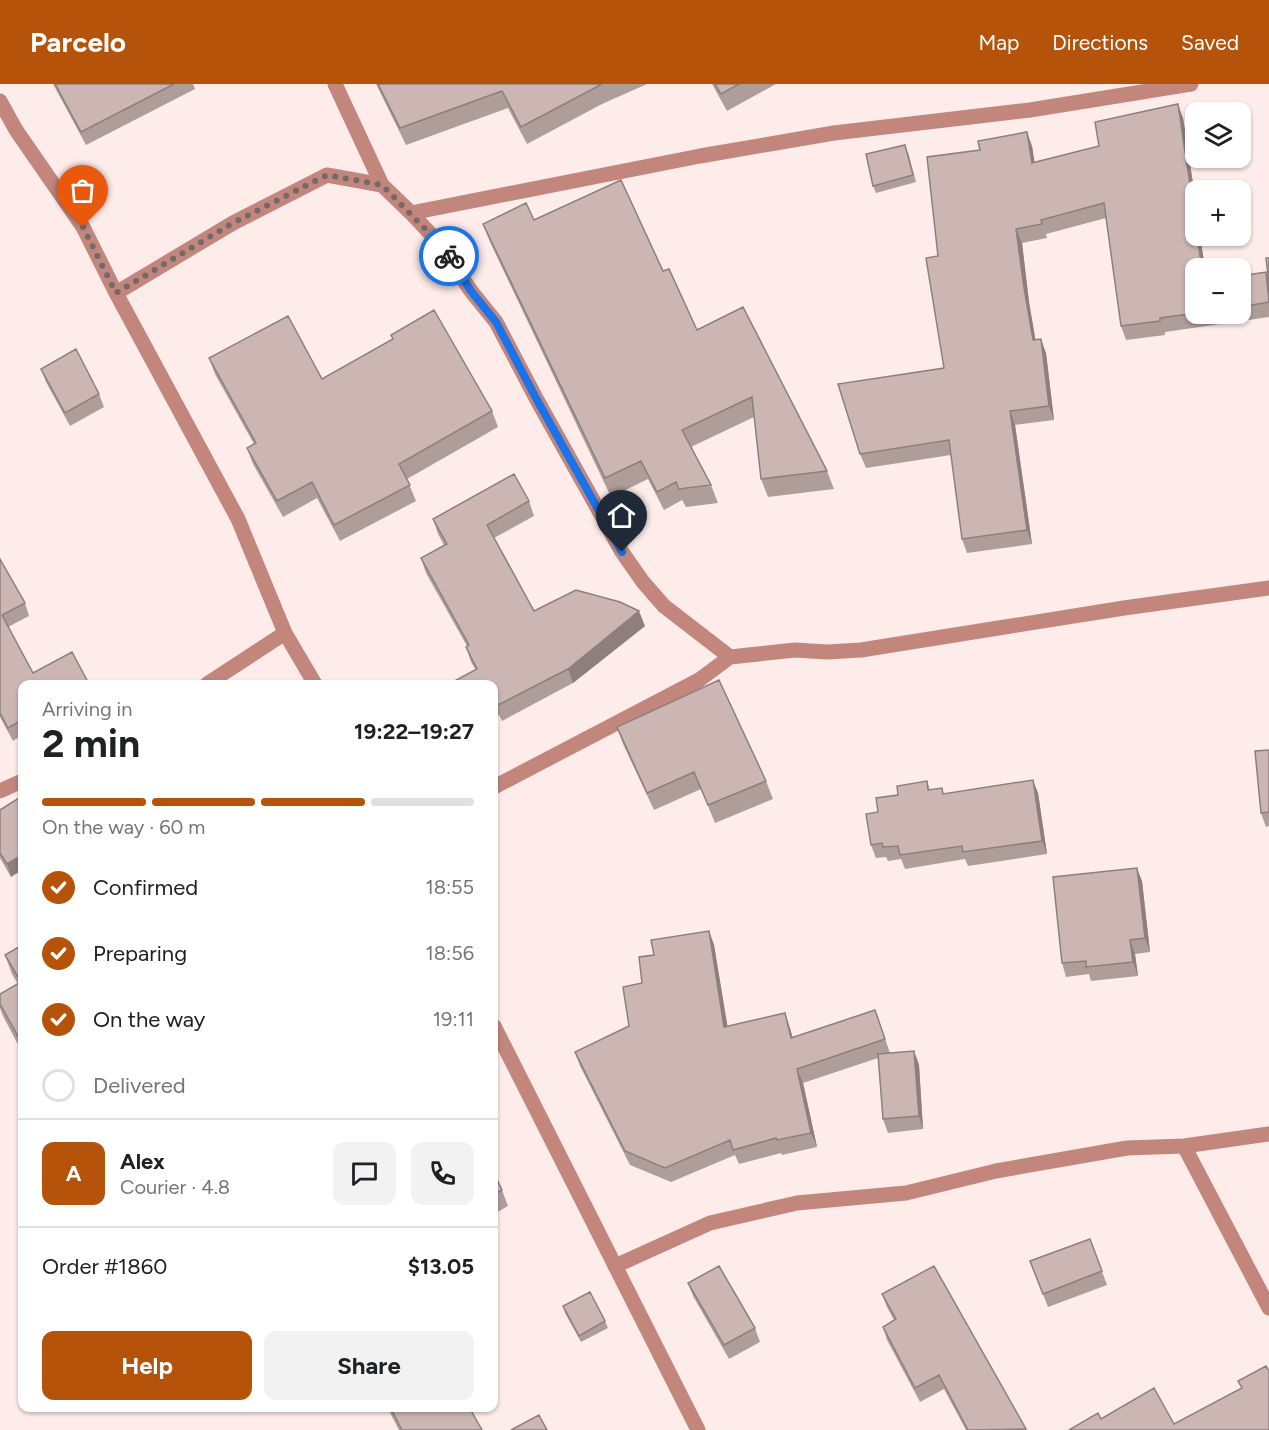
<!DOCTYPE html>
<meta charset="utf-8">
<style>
:root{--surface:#fff;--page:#f2f2f2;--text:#202124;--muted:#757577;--line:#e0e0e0;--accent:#b45309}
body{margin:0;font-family:Figtree,sans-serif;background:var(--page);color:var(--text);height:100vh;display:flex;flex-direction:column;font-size:22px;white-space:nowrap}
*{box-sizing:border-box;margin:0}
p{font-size:20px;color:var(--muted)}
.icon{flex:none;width:33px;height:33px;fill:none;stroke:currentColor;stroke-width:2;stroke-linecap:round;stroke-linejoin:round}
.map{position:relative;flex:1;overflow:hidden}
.panel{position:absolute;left:18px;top:596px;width:480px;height:732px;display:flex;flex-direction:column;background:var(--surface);border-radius:12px;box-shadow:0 2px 4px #0004}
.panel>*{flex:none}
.buttons{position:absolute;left:1185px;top:18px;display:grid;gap:12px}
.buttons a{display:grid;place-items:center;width:66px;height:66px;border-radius:12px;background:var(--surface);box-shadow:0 2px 4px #0004;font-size:30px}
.pin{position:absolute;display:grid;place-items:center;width:51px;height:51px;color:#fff;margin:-62px -26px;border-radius:50% 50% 50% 0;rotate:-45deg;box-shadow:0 0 6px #0007}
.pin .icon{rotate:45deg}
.courier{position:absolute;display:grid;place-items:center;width:60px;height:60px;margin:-30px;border:4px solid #1a73e8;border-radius:50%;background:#fff;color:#222;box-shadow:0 2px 8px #0007}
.summary em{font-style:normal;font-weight:700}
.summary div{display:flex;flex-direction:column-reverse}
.summary{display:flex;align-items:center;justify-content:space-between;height:102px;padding:0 24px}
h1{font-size:39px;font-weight:700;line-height:45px}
.bar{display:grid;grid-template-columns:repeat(4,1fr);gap:9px 6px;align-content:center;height:72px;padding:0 24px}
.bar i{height:8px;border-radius:4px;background:var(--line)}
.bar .selected{background:var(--accent)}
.bar p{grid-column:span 4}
.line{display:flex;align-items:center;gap:15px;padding:0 24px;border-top:2px solid var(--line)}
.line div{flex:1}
.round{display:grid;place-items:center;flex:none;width:63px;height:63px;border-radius:12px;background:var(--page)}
ol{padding:0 24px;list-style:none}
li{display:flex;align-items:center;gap:18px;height:66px}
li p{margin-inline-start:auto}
li .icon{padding:6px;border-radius:50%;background:var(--accent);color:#fff;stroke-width:4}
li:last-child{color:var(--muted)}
li i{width:33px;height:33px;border:3px solid var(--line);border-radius:50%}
.primary-button{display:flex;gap:12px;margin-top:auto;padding:12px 24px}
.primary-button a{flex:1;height:69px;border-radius:12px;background:var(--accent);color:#fff;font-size:24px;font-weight:700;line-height:69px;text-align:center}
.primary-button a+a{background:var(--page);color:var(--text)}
header{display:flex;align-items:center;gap:36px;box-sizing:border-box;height:84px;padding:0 30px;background:var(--accent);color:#fff}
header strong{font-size:28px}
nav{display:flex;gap:33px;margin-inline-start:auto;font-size:21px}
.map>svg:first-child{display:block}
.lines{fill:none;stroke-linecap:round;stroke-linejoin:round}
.minor{stroke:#c2867d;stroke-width:15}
.wall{fill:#af9d9a}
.shaded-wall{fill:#8e7f7d}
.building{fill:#cbb6b3;stroke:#8e7f7d;stroke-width:1.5}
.done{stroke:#746967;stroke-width:6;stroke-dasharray:0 10.8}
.route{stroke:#1a73e8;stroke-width:8}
</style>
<header>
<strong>Parcelo</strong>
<nav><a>Map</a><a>Directions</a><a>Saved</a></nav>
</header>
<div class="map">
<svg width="1269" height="1346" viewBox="0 0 1269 1346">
<rect width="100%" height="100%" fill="#fdece9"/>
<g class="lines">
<!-- minor -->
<path class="minor" d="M335,0L382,101
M0,17L16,46L83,143L116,209L238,435L285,549L315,600
M411,129L439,159L471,207L496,238L537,316L622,468L643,498L664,522L730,573
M116,209L233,139L327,91L382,101L411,129L700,72L834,49L1030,26L1191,0
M207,600L285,549
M494,703L699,596L730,573L795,566L827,568L861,566L1124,524L1269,504
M0,707L22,697
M494,942L698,1346
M1184,1062L1269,1224
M615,1182L710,1139L797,1119L906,1109L996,1087L1127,1064L1184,1062L1269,1050"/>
</g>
<!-- wall -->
<path class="wall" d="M53,0H193L195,5L86,61Z
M376,0H647L602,20L527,60L508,24L406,61Z
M712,0H776L727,27Z
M1183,34L1196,119V152H1200L1205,184H1196V230H1240V192L1266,188L1269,196V174V233L1165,248V251L1126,256L1121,242L1106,134L1046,150L1047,154L1022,159L1029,218L1035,255L1046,269L1054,336L1015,341L1032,460L967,469L962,455L951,371L866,384L860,370L944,284L938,172L1032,62L1034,78L1099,62Z
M908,68L916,98L876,109L873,102Z
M534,136L663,187L697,246L827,387L834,405L768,413L761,395L754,333L691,363L711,401L718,419L686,423L682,416L664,426L648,395L611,413L490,158L483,140Z
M391,251L492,327L498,343L407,395L416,417L340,457L317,414L283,433L253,380L247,364L254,360L215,290L209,274L322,295L393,255Z
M41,285L99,310L104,323L70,342L46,298Z
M529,417L534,432L494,454L534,527L645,542L573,599L502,637L499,631L494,634V600L476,586L471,578L466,563L467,562L426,489L421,474L444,461L438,450L433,435Z
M0,475L25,519L29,532L8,543L22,600V651L13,657L0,633Z
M617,643L766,697L773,715L715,739L701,705L654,726L623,660Z
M1269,666V742L1266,743L1261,729Z
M927,697L930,706L944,710L1038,709L1047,770L968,782L965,775L905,785L901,775L888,777L886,773L876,774L871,761L878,728L898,711Z
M0,726L11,793L0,774Z
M1142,797L1150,868L1135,870L1138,892L1091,897L1089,890L1066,893L1062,879Z
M709,847L714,861L727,942L790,944L793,954L875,926L890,969L914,967L919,981L923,1045L888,1049L883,1035L878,974L803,999L817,1063L782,1071L781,1069L739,1080L735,1071L671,1098L630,1081L580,982L575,968L629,942L642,899L654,871Z
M22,861V968L3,932L0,924V910L18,900L12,890L5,871Z
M494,1089L502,1106L508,1122L494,1130Z
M1090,1155L1107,1201L1048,1223L1030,1177Z
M934,1182L1026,1346H966L944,1305L920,1318L887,1256L883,1243L894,1236L887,1223L882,1210Z
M688,1199L755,1244L760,1258L729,1275L693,1212Z
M563,1222L605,1237L608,1244L581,1258L565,1229Z
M387,1323H469L482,1346H399Z"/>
<!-- shaded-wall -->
<path class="shaded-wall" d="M1178,20L1183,34L1196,119V141Z
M1027,48L1032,62L1037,93L1032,79Z
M1016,145L1022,159L1029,218L1038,270L1033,256L1024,204Z
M1197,152H1200L1205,184H1202Z
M1266,188L1269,197V213Z
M1041,255L1046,269L1054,336L1049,322Z
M1010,327L1015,341L1032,460L1027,446Z
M639,527L645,542L573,599L568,585Z
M1033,696L1038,709L1047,770L1042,757Z
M22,771V786L11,793L7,780Z
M1137,784L1142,797L1150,868L1145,854Z
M709,847L714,861L730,957L724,943Z
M1130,856L1135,870L1138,892L1133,878Z
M785,929L790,944L796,969L791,954Z
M914,967L919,981L923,1045L919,1032Z
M797,985L803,999L817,1063L811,1049Z"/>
<!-- building -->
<path class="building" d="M55,0H174L81,48Z
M378,0H602L521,43L502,7L400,44Z
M715,0H739L721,10Z
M1178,20L1196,141V152H1197L1202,184H1196V229L1160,234V237L1121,242L1104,119L1041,136L1042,140L1016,145L1024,204L1033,256L1041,255L1049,322L1010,327L1027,446L962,455L949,356L860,370L838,300L944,284L926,174L938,172L927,73L980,66L978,57L1027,48L1032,79L1099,62L1095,38Z
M905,61L913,91L873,102L866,70Z
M621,96L663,187L669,185L697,246L743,223L827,387L761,395L752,313L682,346L711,401L679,405L676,398L657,408L641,377L605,394L483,140L526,119L534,136Z
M1266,174H1269V199Z
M1266,188L1269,218L1240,223V192Z
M434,226L492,327L399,380L410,401L334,441L312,398L277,417L247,364L256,359L209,274L288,232L322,295L393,255L391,251Z
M76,265L99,310L65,329L41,285Z
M514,390L529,417L487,441L534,527L576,506L620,518L639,527L568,585L496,622L494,616V600H449L477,585L466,563L469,561L421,474L447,460L433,435Z
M0,475L25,519L2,531L33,589L72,568L89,600H22V636L8,644L0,629Z
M719,596L766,697L708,721L694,688L647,709L617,643Z
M1269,666V728L1261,729L1255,667Z
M1033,696L1042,757L963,768L962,762L900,771L898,762L883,763L882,759L871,761L866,730L878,728L876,714L898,711L897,702L927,697L928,706L942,704L943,710Z
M22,712V771L7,780L0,769V726Z
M1137,784L1145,854L1130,856L1133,878L1086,883V877L1062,879L1053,793Z
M709,847L724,943L785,929L791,954L875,926L885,955L797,985L811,1049L777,1056L776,1054L733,1066L730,1056L665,1084L625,1067L575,968L629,942L623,903L642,899L639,873L654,871L651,856Z
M22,861V950L18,952L0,920V910L21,898L5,871Z
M914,967L919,1032L883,1035L878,970Z
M494,1089L502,1106L494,1110Z
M1090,1155L1102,1187L1043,1210L1030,1177Z
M719,1182L755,1244L724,1261L688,1199Z
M934,1182L1026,1345L968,1346L939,1291L915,1304L883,1243L896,1235L882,1210Z
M590,1208L605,1237L579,1252L563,1222Z
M1266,1282L1269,1287V1346H1069L1098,1329L1101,1335L1154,1304L1174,1340L1242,1304L1238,1297Z
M390,1323H469L482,1346H402Z
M539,1331L547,1346H511Z"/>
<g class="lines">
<!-- done -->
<path class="done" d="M83,143L116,209L233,139L327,91L382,101L439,159L449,172"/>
<!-- route -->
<path class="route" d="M449,172L471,207L496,238L537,316L622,468"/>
</g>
</svg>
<div class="buttons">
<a><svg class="icon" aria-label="layers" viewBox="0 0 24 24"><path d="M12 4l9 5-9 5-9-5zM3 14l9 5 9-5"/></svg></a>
<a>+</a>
<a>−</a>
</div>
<div class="pin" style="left:83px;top:143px;background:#ea580c"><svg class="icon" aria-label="bag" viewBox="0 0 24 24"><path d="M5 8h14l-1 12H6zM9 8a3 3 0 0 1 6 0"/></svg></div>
<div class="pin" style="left:622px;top:468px;background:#1f2937"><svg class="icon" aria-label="home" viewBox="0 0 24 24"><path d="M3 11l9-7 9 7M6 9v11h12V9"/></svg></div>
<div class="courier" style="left:449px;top:172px"><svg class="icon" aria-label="bike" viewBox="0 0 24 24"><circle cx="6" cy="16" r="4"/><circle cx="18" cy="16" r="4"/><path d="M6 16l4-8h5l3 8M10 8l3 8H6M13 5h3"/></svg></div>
<section class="panel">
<div class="summary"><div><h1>2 min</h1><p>Arriving in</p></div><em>19:22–19:27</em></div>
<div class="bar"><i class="selected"></i><i class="selected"></i><i class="selected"></i><i></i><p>On the way · 60 m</p></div>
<ol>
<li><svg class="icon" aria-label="check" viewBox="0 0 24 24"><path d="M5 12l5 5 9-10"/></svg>Confirmed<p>18:55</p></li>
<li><svg class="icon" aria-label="check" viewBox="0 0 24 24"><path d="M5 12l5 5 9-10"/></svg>Preparing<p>18:56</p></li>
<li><svg class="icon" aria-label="check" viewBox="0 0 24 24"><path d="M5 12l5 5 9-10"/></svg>On the way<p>19:11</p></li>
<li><i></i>Delivered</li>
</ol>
<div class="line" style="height:108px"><b class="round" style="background:var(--accent);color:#fff">A</b><div><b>Alex</b><p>Courier · 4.8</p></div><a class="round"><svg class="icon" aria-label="chat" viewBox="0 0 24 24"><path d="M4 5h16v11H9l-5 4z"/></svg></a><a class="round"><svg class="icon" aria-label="phone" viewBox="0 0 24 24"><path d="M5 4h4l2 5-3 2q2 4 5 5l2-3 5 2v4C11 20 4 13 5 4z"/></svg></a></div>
<div class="line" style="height:78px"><div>Order #1860</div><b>$13.05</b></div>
<div class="primary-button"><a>Help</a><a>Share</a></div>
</section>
</div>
